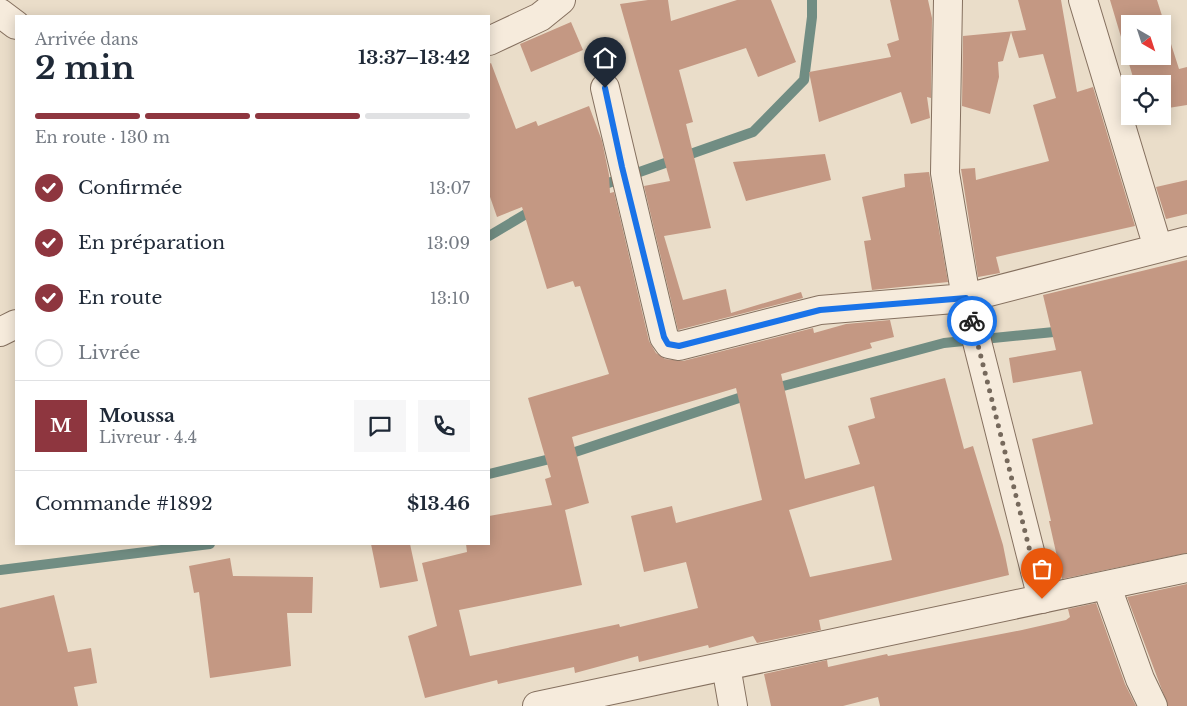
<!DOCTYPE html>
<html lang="fr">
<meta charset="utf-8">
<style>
:root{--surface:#fff;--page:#f6f6f7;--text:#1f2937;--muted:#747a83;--line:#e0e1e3;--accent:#8e363f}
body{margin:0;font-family:"Libre Baskerville",serif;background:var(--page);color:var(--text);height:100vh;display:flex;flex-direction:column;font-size:19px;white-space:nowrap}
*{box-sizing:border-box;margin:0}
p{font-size:16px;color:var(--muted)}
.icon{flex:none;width:28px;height:28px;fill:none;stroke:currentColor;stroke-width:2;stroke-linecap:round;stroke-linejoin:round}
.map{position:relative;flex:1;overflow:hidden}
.panel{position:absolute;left:15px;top:15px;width:475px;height:530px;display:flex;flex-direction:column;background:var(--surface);border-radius:0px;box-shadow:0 2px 12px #0003}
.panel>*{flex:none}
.needle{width:32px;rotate:141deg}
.tools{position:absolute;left:1121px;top:15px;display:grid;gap:10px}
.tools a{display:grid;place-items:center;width:50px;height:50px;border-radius:0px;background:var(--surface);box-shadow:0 2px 12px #0003;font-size:25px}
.pin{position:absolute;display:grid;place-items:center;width:42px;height:42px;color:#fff;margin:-51px -21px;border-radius:50% 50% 50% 0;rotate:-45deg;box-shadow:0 0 5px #0007}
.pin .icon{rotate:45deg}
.courier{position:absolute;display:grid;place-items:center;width:50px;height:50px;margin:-25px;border:4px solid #1a73e8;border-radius:50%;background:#fff;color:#222;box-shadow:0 1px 6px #0007}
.head em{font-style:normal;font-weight:700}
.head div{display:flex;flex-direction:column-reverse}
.head{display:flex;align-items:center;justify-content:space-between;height:85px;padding:0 20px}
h1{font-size:32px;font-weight:700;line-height:38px}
.bar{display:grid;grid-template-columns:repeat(4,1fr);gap:8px 5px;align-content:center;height:60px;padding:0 20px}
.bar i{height:6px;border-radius:4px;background:var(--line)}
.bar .active{background:var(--accent)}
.bar p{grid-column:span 4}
.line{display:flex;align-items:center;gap:12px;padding:0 20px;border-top:1px solid var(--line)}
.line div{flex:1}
.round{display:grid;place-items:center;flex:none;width:52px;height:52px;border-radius:0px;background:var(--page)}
ol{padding:0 20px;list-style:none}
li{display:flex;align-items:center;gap:15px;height:55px}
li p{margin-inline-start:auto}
li .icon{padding:5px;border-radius:50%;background:var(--accent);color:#fff;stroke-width:4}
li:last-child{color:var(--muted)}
li i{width:28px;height:28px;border:2px solid var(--line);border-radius:50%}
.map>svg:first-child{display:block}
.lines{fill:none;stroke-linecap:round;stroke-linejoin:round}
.stream{stroke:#718d83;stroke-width:10}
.building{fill:#c49883;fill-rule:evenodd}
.minor-casing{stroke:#85705f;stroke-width:30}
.tertiary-casing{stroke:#85705f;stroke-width:30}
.minor{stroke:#f6ebdc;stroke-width:28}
.tertiary{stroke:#f6ebdc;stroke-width:28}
.done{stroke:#76695c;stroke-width:5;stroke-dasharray:0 9}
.route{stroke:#1a73e8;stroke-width:6}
</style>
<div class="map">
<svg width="1187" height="706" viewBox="0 0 1187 706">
<rect width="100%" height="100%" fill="#eaddc9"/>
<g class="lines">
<!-- stream -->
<path class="stream" d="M597,187L753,132L804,80L812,17V0
M489,236L536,208
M772,389L944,343L1064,331
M489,474L566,455L751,394
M0,570L210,544"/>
</g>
<!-- building -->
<path class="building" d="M648,0H668L671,21L737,0H771L796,62L758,77L746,48L679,70L693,122L686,124L711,228L664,236L683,300L726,289L731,313L801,292L803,298L678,330L644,186L670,181L620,4Z
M890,0H928L932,18L931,98L927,97L930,118L911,124L901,92L819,122L809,72L891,57L887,44L899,40Z
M1018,0H1061L1077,92L1093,87L1135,226L996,257L1000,273L978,277L961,169L975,168L976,180L1049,161L1033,105L1056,98L1043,54L1019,58L1011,32L1003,61L998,62L999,77L990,114L962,106L963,36L1026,30Z
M1110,0H1157L1179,69L1187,67V105L1162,109V84H1135ZM1130,24H1162V56H1130Z
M571,22L583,50L531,72L520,44Z
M491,63L516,129L536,121L538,126L589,106L602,141L609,175L610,193L614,192L649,341L656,353L665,359L683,361L813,328L814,333L846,324L890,320L894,337L870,343L872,348L781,374L805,479L860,464L848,426L875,418L870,398L945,378L964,449L973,446L1003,545L1009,575L819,620L821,630L757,643L753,636L709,648L708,645L639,662L638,656L575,673L574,667L498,684L497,680L425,698L408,636L437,626L422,563L467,552L466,544H489V516L552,505L545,479L551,477L528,398L609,374L580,286L575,287L573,281L547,289L522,207L497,217L489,194V64ZM736,388L762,500L676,523L672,506L631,516L644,572L686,562L698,608L620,627L619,624L470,656L459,610L582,585L565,510L589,503L572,437ZM874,486L892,560L810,577L789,510Z
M825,154L831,180L746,201L733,162Z
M929,172L948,282L872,290L864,241L871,240L862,197L905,187L904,174Z
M1187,180V214L1166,219L1156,187Z
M1187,260V553L1062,579L1049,521H1051L1032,439L1093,424L1081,371L1013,383L1009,358L1056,350L1043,295Z
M371,544H410L418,581L380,588Z
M230,558L233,576L313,577L312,613H287L291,666L210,678L199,592L194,593L189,566Z
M1187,584V706H1168L1127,597Z
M54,595L68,652L91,648L97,683L74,687L78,706H0V608Z
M1096,603L1125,684L1136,706H880L878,697L843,706H771L764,674L827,660L828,667L887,654L888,656L1022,630L1066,620L1070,617L1068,609Z"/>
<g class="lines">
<!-- minor casing -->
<g class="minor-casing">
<path id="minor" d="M948,0L945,173L966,298L1042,599
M1083,0L1158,248
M0,13L16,25
M489,41L540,17L561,0
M605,88L664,337L669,344L679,346L820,310L966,298L1187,241
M0,332L16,324
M1107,587L1140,679L1153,706
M726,666L733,706"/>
</g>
<!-- tertiary casing -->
<g class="tertiary-casing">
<path id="tertiary" d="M537,706L1187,568"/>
</g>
<!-- minor -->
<use href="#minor" class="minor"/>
<!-- tertiary -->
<use href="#tertiary" class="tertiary"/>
</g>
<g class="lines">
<!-- done -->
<path class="done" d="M972,321L1042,599"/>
<!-- route -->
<path class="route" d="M605,88L622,167L664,337L668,344L679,346L820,310L966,298L972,321"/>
</g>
</svg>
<div class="tools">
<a><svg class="needle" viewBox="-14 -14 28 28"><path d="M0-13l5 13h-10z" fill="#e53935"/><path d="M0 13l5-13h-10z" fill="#747a83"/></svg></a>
<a><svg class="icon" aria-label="locate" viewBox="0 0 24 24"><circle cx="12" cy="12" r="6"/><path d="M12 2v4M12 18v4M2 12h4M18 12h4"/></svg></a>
</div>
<div class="pin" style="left:1042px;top:599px;background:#ea580c"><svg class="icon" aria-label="bag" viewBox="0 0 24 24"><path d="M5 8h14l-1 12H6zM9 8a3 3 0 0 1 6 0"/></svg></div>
<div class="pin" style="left:605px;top:88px;background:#1f2937"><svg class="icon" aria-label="home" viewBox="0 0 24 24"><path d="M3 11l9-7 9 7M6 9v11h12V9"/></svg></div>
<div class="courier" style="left:972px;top:321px"><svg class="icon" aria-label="bike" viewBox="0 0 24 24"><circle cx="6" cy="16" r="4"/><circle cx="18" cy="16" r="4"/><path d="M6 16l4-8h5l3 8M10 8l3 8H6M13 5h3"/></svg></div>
<section class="panel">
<div class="head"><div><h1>2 min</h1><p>Arrivée dans</p></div><em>13:37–13:42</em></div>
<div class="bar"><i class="active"></i><i class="active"></i><i class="active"></i><i></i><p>En route · 130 m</p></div>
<ol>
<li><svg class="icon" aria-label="check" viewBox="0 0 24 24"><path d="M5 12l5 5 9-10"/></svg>Confirmée<p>13:07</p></li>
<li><svg class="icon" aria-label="check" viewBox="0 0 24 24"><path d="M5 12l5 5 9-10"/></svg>En préparation<p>13:09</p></li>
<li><svg class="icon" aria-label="check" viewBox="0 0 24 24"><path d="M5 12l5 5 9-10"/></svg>En route<p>13:10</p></li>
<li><i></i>Livrée</li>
</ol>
<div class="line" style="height:90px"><b class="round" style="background:var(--accent);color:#fff">M</b><div><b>Moussa</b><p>Livreur · 4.4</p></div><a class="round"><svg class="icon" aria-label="chat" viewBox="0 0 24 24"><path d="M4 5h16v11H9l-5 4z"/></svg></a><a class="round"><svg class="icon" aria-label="phone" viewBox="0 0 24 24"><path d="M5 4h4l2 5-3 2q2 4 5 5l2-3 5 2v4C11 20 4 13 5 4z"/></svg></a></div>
<div class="line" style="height:65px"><div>Commande #1892</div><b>$13.46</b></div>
</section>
</div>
